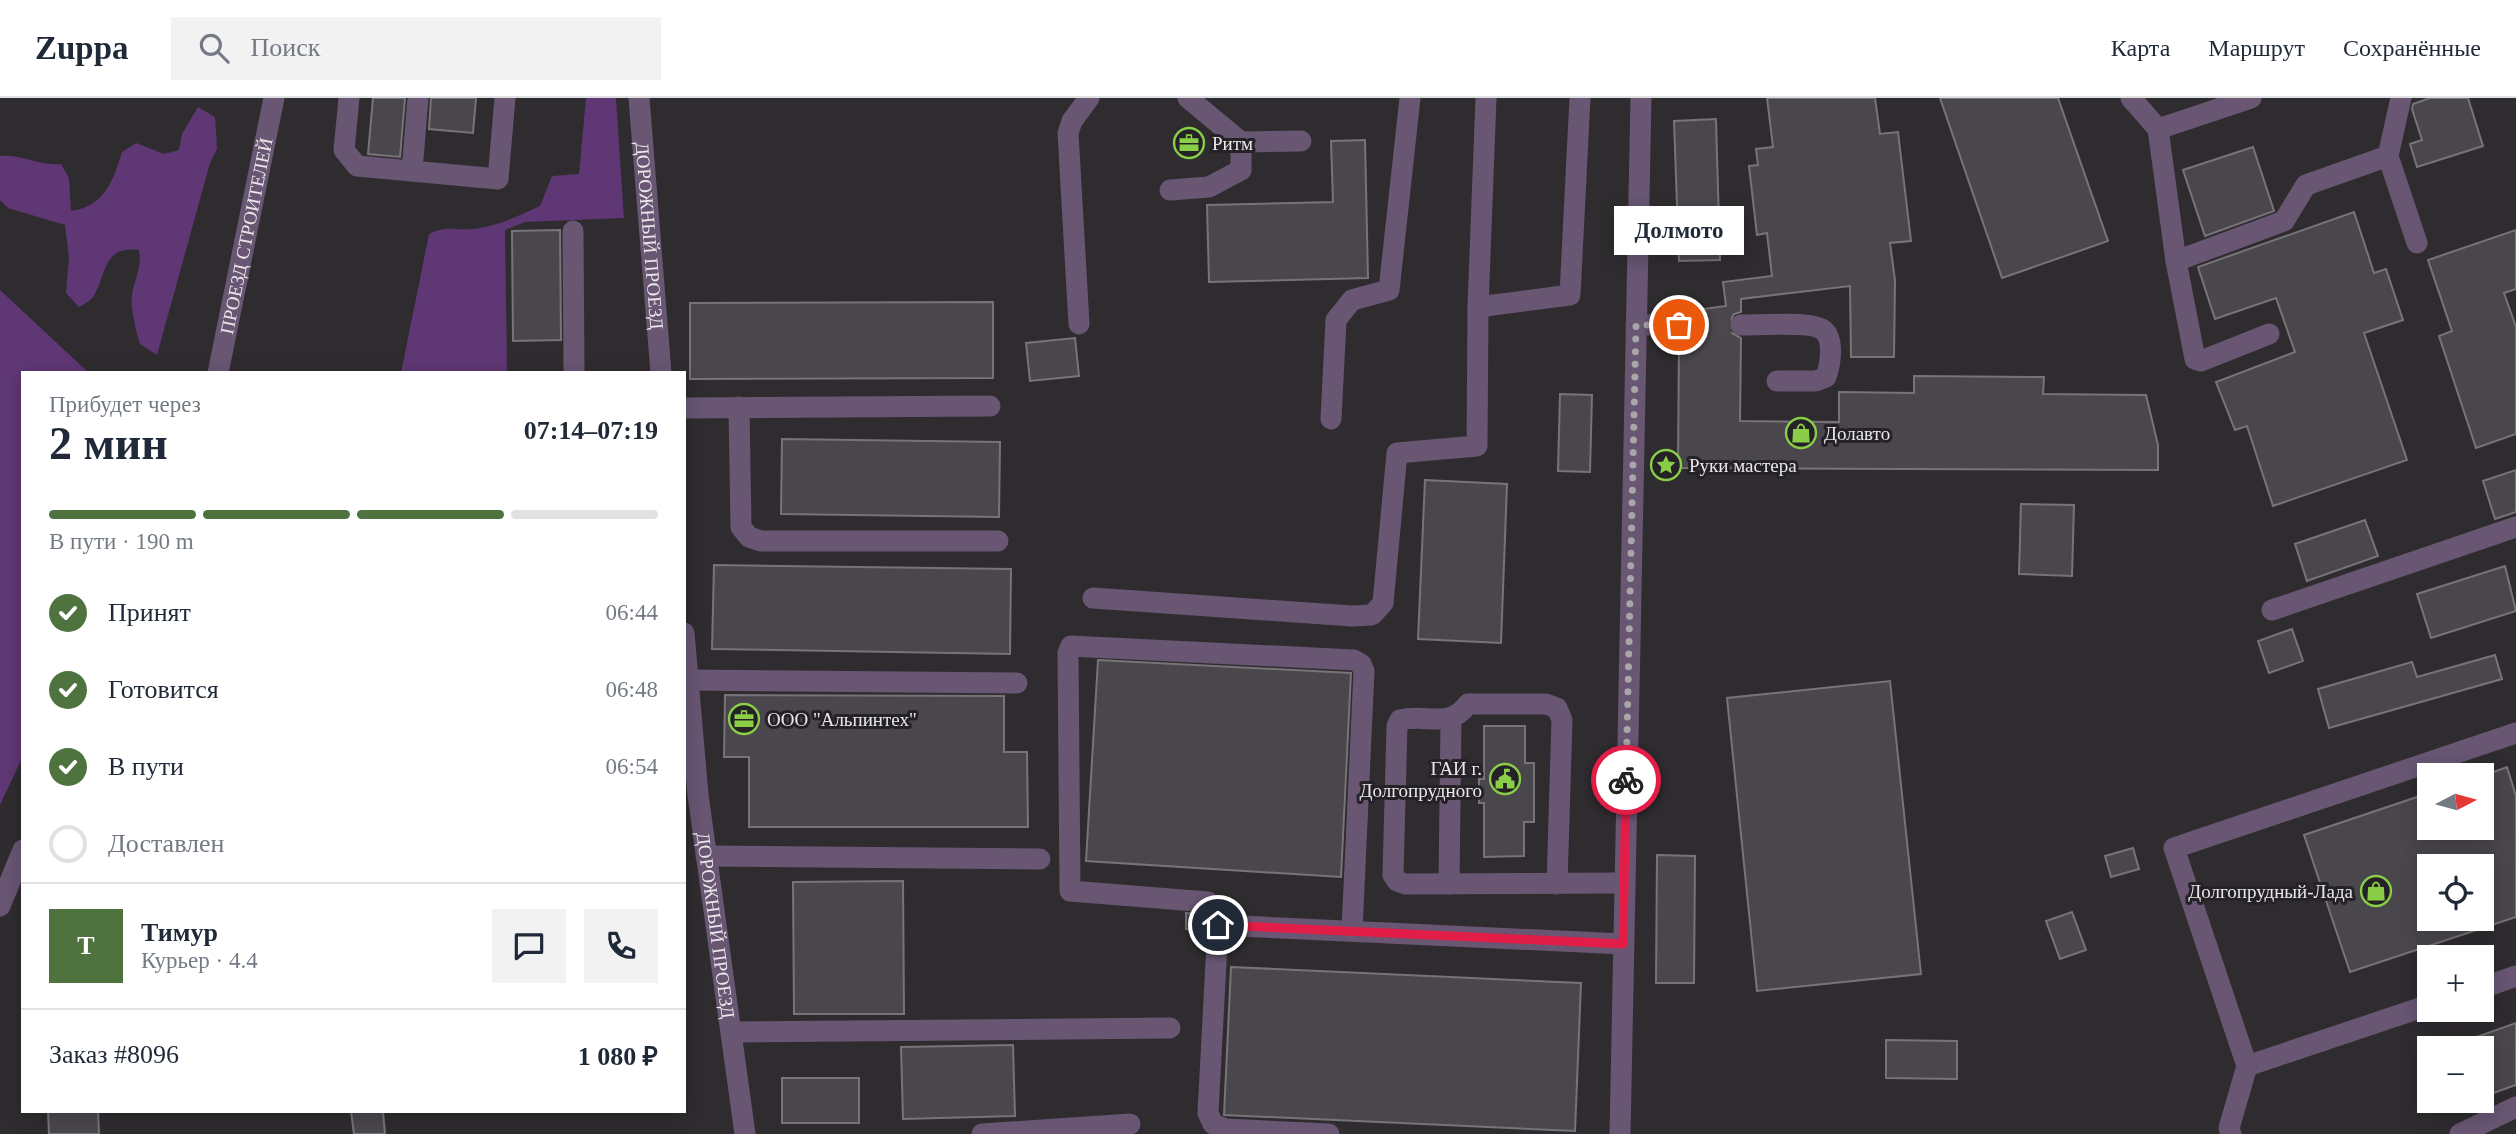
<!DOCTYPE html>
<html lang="ru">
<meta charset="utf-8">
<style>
:root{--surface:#fff;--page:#f2f2f3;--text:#1f2937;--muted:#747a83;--line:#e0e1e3;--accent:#4f733f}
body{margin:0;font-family:"Times New Roman",serif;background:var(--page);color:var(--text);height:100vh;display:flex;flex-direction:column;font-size:26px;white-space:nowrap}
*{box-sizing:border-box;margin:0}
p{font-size:23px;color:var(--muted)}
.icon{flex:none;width:38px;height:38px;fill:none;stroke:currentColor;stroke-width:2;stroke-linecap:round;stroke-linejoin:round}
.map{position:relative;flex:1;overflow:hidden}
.details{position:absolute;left:21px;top:273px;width:665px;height:742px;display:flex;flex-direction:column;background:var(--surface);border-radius:0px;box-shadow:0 4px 18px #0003}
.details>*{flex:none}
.needle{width:46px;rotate:84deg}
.fabs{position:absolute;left:2417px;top:665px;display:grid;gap:14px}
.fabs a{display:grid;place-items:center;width:77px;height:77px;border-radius:0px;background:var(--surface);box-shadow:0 4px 18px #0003;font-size:35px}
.pin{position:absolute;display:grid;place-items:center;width:60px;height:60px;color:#fff;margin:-30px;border:4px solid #fff;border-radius:50%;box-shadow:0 2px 7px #0007}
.courier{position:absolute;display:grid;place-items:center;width:70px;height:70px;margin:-35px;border:5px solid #e11d48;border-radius:50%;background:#fff;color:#222;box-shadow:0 2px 9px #0007}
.bubble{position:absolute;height:49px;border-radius:0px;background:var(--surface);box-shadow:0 4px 18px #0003;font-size:23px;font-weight:800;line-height:49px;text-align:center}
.headline em{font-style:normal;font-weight:800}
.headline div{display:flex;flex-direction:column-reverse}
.headline{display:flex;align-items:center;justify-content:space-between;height:119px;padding:0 28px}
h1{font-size:46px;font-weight:800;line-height:52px}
.bar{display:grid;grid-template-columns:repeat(4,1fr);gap:10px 7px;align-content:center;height:84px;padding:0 28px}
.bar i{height:9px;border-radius:5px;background:var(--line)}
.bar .on{background:var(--accent)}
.bar p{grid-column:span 4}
.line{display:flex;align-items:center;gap:18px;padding:0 28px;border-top:2px solid var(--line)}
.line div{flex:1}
.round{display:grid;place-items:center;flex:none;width:74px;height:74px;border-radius:0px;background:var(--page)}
ol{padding:0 28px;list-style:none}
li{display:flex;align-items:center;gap:21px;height:77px}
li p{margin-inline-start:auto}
li .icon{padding:7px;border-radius:50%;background:var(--accent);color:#fff;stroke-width:4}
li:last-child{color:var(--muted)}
li i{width:38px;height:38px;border:4px solid var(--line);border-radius:50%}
header{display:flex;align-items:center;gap:42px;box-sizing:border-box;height:98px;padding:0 35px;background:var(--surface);border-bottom:2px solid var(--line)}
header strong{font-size:33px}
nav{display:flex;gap:38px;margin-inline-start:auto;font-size:24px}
.search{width:490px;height:63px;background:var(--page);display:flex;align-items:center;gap:18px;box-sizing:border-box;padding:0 24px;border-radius:0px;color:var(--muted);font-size:26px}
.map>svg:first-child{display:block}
.green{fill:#5f3774}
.building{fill:#4a474c;stroke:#777479;stroke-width:2;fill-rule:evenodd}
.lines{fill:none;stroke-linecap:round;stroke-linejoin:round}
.minor-tunnel{stroke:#4b484c;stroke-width:21;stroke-dasharray:21 10;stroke-linecap:butt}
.minor{stroke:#685673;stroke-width:21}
.done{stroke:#a8a6a9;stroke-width:7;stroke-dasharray:0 12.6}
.route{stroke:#e11d48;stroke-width:9}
.labels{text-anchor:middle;stroke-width:6;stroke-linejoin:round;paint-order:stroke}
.poi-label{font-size:19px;fill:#e9e7ea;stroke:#252227;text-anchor:start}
.street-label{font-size:19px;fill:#e9e7ea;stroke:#252227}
</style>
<header>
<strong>Zuppa</strong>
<div class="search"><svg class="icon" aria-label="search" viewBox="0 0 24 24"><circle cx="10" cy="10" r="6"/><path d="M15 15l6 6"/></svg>Поиск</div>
<nav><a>Карта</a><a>Маршрут</a><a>Сохранённые</a></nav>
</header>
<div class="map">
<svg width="2516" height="1036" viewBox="0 0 2516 1036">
<rect width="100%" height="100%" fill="#2f2c30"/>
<!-- green -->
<path class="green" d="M586,0H616L624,120L525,124L505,132L507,275H401L429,136C448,127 453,133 472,131C496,129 518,118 540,108L552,78L579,76Z
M198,9L215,19L217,51L210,65L157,257L140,246C136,232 130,211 132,196C135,180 142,170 139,152C101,148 108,176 93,199C90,203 83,207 79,209L66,195L69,159L65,127L8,110L0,102V58C22,56 38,68 61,66L69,80L71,113C105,108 113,83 122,54L136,45L164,56L179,52L182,36Z
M0,192L89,275H23V658L0,707Z"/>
<!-- building -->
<path class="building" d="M373,0H405L400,59L368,56Z
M431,0H476L473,35L429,31Z
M1767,0H1875L1880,36L1898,34L1911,143L1890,145L1895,182L1894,259H1851L1850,188L1741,201V214L1734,216L1728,227L1730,234L1741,240L1740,323L1839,324V294L1914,295V278L2044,279L2043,296L2146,297L2158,347V372L1678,370L1679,240L1686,238L1692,228L1690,220L1680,214L1726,208L1723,184L1772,178L1767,135L1757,137L1749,68L1758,67L1756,51L1773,49Z
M1940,0H2058L2108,143L2002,180Z
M2430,0H2468L2483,48L2417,69L2410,46L2422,42L2412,11L2413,6Z
M1716,21L1720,162L1679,163L1674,23Z
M1365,42L1368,180L1209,184L1207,107L1333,104L1331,43Z
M2253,49L2274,113L2205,138L2183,72Z
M2354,114L2374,175L2386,171L2403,222L2364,235L2407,362L2273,408L2247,328L2235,332L2216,284L2295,254L2276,200L2215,221L2198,169Z
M560,132L561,242L513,243L512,133Z
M2516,132V191L2504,195L2516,229V336L2476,350L2439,238L2452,233L2428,162Z
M993,204V280L690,281V205Z
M1075,240L1079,278L1030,283L1026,245Z
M1560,296L1592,297L1590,374L1558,373Z
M782,341L1000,344L999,419L781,416Z
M2516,372V414L2495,421L2483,383Z
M1425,382L1507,386L1501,545L1418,541Z
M2021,406L2074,407L2072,478L2019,476Z
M2365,422L2378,458L2307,483L2295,446Z
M714,467L1011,471L1010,556L712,551Z
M2505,468L2516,513L2431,540L2417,496Z
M2292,531L2303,563L2269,575L2258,543Z
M2495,557L2502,581L2329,630L2318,591L2412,564L2417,579Z
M1098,562L1351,575L1341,779L1086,763Z
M1890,583L1921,876L1757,893L1727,600Z
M725,597L1004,598V654H1027L1028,729H749V659H724Z
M1484,628H1525V665H1534V724H1524V758L1484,759V705H1479V681H1484Z
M2507,669L2516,698V819L2350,874L2304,737L2429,695V730H2482V678ZM2429,768H2482V821H2429Z
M2133,750L2139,771L2111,779L2105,758Z
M1657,757L1695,758L1694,885H1656Z
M903,783L904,916H794L793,784Z
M2072,814L2086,852L2060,861L2046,823Z
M1186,815L1202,817L1205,832L1186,831Z
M1231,869L1581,885L1575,1033L1224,1017Z
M2516,925V987L2482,999V950H2452L2451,948Z
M1886,942L1957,943V981L1886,980Z
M1013,947L1015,1018L903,1021L901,949Z
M782,980H859V1025H782Z
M48,1013H98L99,1036H49Z
M351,1013H383L385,1036H354Z"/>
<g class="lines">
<!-- minor-tunnel -->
<path class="minor-tunnel" d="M1679,227H1741"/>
<!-- minor -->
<g class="minor">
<path d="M349,0L344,52L357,68L498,81L505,0"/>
<path id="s1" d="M639,0L661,275"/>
<path d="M1188,0L1241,44L1301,43"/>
<path d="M2131,0L2158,31L2176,163L2284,123L2306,87L2388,58L2401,0"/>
<path d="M2158,31L2251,0"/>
<path d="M2388,58L2417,145"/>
<path d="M412,73L418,0"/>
<path d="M1170,92L1209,89L1241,72V44"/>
<path d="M573,133L574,275"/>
<path d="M2176,163L2195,261L2201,263L2269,236"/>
<path d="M1478,209L1570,197L1580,0"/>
<path d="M1079,226L1068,35L1072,23L1089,0"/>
<path d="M1636,227H1679"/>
<path d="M1741,227C1758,227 1812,223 1823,232C1835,241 1830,268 1826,279L1816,283H1777"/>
<path id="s2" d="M218,275L274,0"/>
<path d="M739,309L741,429L749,439L761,443H998"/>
<path d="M684,310L990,308"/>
<path d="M1331,321L1336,222L1352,202L1389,192L1410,0"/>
<path d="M1093,500L1352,518L1372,517L1383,505L1397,355L1477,348L1478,209L1486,0"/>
<path d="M2272,512L2516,429"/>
<path id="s3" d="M684,535L698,697L745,1036"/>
<path d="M688,582L1017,585"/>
<path d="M706,758L1040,761"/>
<path d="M1449,786L1451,621"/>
<path d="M1557,786L1562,622L1557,610L1546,606H1468C1449,632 1427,615 1400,622L1397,628L1393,777L1397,783L1405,786L1624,785"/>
<path d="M0,808L23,752"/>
<path d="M1218,827L1623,846"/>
<path d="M2482,890L2516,878"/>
<path d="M2429,907L2247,968L2174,750L2516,635"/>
<path d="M731,934L1170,930"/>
<path d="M982,1036L1130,1026"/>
<path d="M1329,1036L1225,1031L1213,1026L1208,1015L1218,827L1214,810L1208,804L1070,793L1068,555L1071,548L1354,562L1361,566L1364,573L1352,833"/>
<path d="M1620,1036L1641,0"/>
<path d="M2231,1036L2229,1030L2247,968"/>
<path d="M2460,1036L2516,1009"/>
</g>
</g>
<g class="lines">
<!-- done -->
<path class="done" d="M1626,682L1636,227H1679"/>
<!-- route -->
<path class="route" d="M1218,827L1623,846L1626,682"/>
</g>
<!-- icons -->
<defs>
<g id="office-ring" transform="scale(1.575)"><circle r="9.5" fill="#252227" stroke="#8ace48" stroke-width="1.5"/><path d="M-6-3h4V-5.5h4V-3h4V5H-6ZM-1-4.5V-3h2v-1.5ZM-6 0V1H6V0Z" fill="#8ace48"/></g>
<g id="shop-ring" transform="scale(1.575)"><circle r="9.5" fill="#252227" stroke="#8ace48" stroke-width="1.5"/><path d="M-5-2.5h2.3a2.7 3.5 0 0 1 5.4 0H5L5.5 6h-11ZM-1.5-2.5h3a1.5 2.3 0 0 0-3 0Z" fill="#8ace48"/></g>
<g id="sight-ring" transform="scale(1.575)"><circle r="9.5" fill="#252227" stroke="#8ace48" stroke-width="1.5"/><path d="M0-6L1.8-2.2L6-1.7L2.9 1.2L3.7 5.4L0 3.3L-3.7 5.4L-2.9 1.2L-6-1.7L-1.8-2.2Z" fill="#8ace48"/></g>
<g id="civic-ring" transform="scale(1.575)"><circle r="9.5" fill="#252227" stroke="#8ace48" stroke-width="1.5"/><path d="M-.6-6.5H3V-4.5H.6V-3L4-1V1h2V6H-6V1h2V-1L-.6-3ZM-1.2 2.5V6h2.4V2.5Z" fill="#8ace48"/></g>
</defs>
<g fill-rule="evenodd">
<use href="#office-ring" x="1189" y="45"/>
<use href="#shop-ring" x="1801" y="335"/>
<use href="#sight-ring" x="1666" y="367"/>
<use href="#office-ring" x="744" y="621"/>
<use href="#civic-ring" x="1505" y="681"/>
<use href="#shop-ring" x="2376" y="793"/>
</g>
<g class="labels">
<!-- poi labels -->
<g class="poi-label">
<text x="1212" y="52">Ритм</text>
<text x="1824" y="342">Долавто</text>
<text x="1689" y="374">Руки мастера</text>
<text x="767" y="628">ООО "Альпинтех"</text>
<text x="1482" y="677" text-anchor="end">ГАИ г.<tspan x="1482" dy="22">Долгопрудного</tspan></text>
<text x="2353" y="800" text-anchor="end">Долгопрудный-Лада</text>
</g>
<!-- street labels -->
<g class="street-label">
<text dy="7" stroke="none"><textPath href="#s2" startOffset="140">ПРОЕЗД СТРОИТЕЛЕЙ</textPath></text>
<text dy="7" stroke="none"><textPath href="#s1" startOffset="138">ДОРОЖНЫЙ ПРОЕЗД</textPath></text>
<text dy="7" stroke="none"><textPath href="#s3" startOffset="294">ДОРОЖНЫЙ ПРОЕЗД</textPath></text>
</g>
</g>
</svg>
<div class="fabs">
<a><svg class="needle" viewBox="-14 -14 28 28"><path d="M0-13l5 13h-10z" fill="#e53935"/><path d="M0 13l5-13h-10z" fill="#747a83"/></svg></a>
<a><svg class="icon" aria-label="locate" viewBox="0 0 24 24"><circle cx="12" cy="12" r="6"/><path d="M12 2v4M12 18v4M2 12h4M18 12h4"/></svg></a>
<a>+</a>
<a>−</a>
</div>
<div class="pin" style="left:1679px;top:227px;background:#ea580c"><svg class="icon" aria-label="bag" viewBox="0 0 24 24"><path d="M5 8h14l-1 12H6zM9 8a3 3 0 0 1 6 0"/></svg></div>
<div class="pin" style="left:1218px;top:827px;background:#1f2937"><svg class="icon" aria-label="home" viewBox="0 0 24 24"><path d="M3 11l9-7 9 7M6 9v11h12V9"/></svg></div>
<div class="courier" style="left:1626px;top:682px"><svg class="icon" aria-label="bike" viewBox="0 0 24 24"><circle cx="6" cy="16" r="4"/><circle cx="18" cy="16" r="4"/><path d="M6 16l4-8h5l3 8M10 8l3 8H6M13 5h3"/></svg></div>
<div class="bubble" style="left:1614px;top:108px;width:130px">Долмото</div>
<section class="details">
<div class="headline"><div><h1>2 мин</h1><p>Прибудет через</p></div><em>07:14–07:19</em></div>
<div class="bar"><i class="on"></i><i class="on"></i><i class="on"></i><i></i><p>В пути · 190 m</p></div>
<ol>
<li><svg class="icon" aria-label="check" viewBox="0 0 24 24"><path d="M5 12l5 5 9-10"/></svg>Принят<p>06:44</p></li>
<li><svg class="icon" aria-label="check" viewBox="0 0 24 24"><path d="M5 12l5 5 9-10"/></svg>Готовится<p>06:48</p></li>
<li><svg class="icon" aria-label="check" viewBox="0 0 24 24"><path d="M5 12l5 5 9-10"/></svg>В пути<p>06:54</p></li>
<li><i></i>Доставлен</li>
</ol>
<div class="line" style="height:126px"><b class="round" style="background:var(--accent);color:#fff">Т</b><div><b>Тимур</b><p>Курьер · 4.4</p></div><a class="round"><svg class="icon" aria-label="chat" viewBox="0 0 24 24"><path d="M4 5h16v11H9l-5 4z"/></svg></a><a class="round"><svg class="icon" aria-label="phone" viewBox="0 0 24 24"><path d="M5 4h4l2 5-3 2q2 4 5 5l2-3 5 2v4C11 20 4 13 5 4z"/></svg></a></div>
<div class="line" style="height:91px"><div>Заказ #8096</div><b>1 080 ₽</b></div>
</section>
</div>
